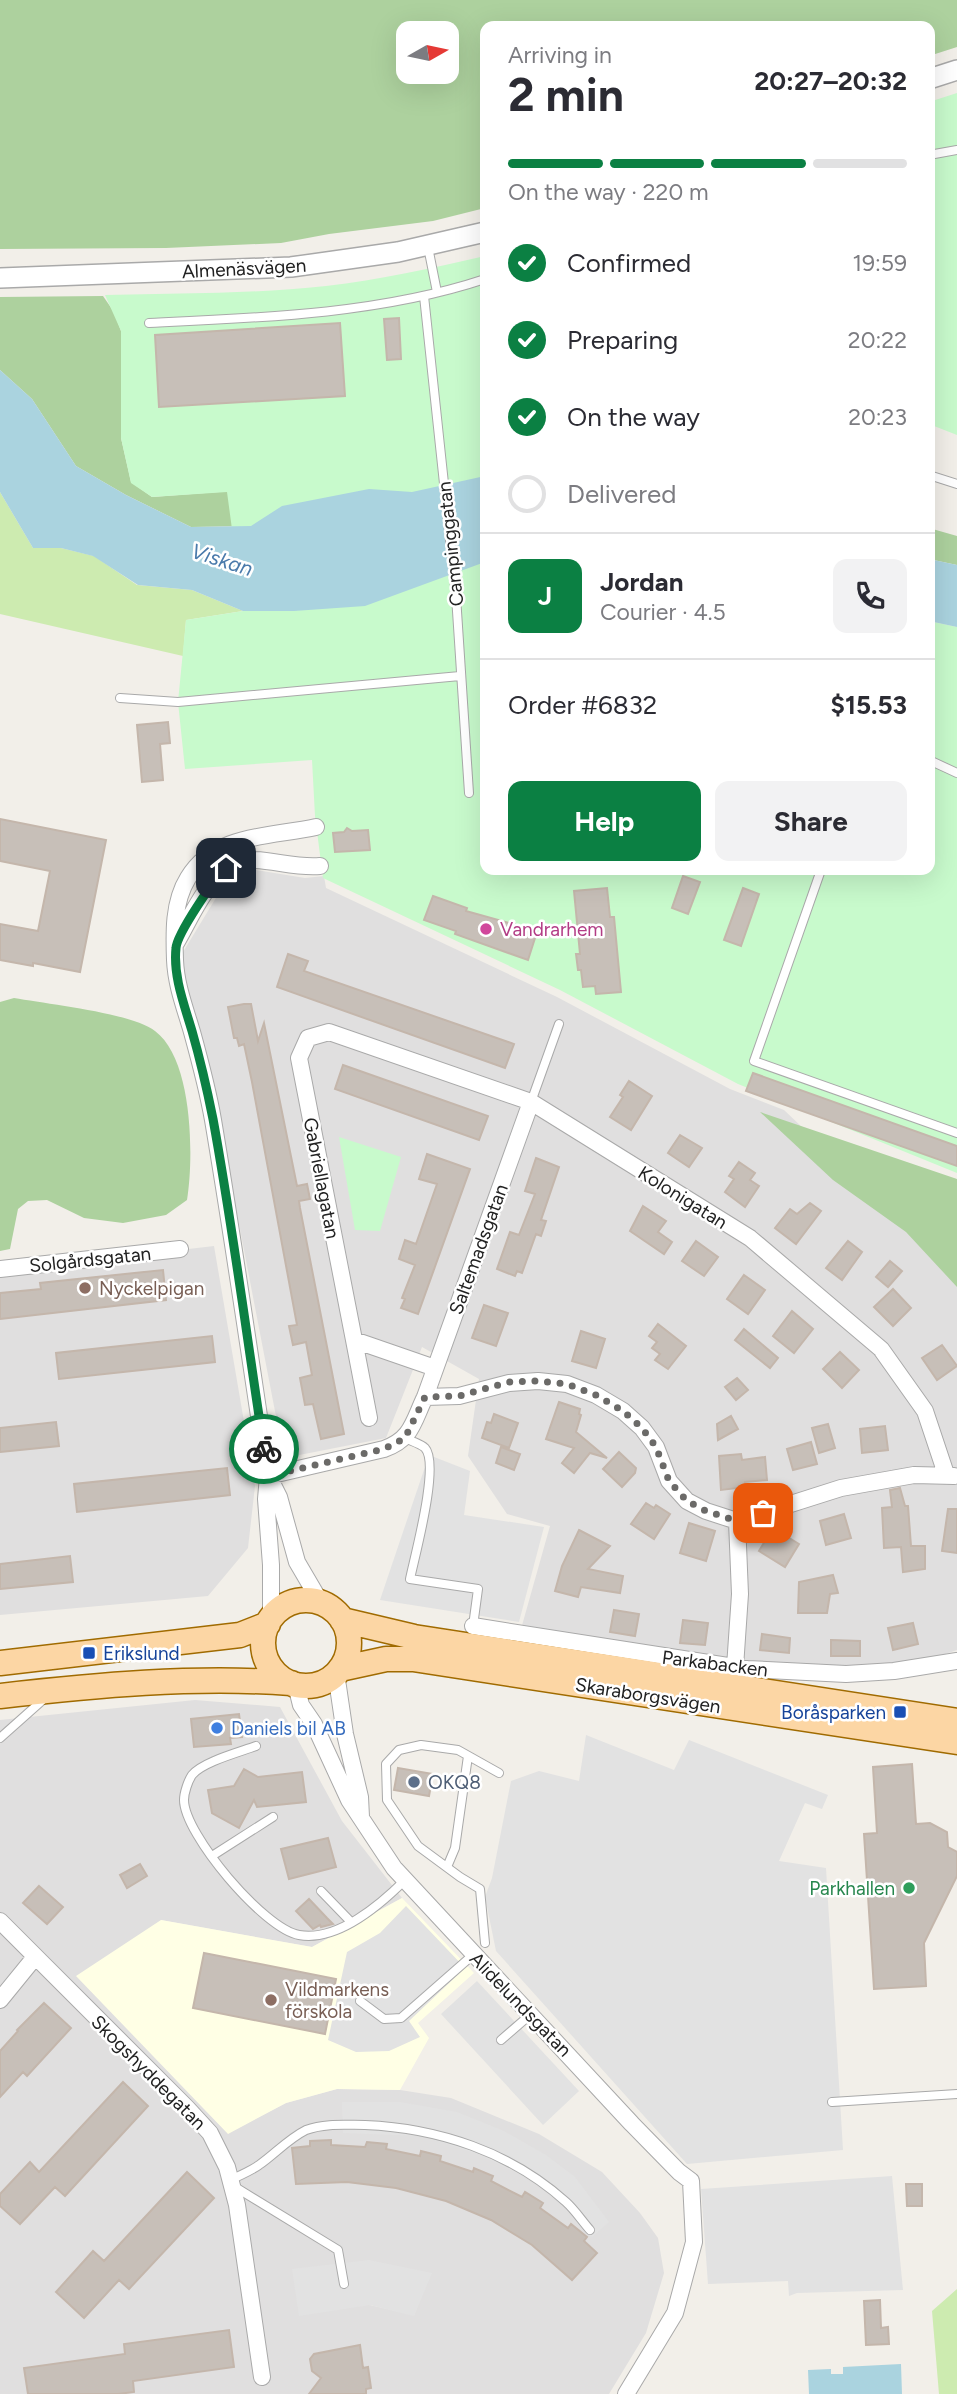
<!DOCTYPE html>
<meta charset="utf-8">
<style>
:root{--surface:#fff;--page:#f2f2f3;--text:#2b2b33;--muted:#7c7c81;--line:#e1e1e2;--accent:#0b8043}
body{margin:0;font-family:Figtree,sans-serif;background:var(--page);color:var(--text);height:100vh;display:flex;flex-direction:column;font-size:26px;white-space:nowrap}
*{box-sizing:border-box;margin:0}
p{font-size:23px;color:var(--muted)}
.icon{flex:none;width:38px;height:38px;fill:none;stroke:currentColor;stroke-width:2;stroke-linecap:round;stroke-linejoin:round}
.map{position:relative;flex:1;overflow:hidden}
.details{position:absolute;left:480px;top:21px;width:455px;height:854px;display:flex;flex-direction:column;background:var(--surface);border-radius:14px;box-shadow:0 7px 28px #0002}
.details>*{flex:none}
.needle{width:46px;rotate:81deg}
.fabs{position:absolute;left:396px;top:21px;display:grid;gap:14px}
.fabs a{display:grid;place-items:center;width:63px;height:63px;border-radius:14px;background:var(--surface);box-shadow:0 7px 28px #0002;font-size:35px}
.pin{position:absolute;display:grid;place-items:center;width:60px;height:60px;color:#fff;margin:-30px;border-radius:14px;box-shadow:0 4px 10px #0006}
.courier{position:absolute;display:grid;place-items:center;width:70px;height:70px;margin:-35px;border:5px solid #0b8043;border-radius:50%;background:#fff;color:#222;box-shadow:0 2px 9px #0007}
.headline em{font-style:normal;font-weight:700}
.headline div{display:flex;flex-direction:column-reverse}
.headline{display:flex;align-items:center;justify-content:space-between;height:119px;padding:0 28px}
h1{font-size:46px;font-weight:700;line-height:52px}
.bar{display:grid;grid-template-columns:repeat(4,1fr);gap:10px 7px;align-content:center;height:84px;padding:0 28px}
.bar i{height:9px;border-radius:5px;background:var(--line)}
.bar .on{background:var(--accent)}
.bar p{grid-column:span 4}
.line{display:flex;align-items:center;gap:18px;padding:0 28px;border-top:2px solid var(--line)}
.line div{flex:1}
.round{display:grid;place-items:center;flex:none;width:74px;height:74px;border-radius:14px;background:var(--page)}
ol{padding:0 28px;list-style:none}
li{display:flex;align-items:center;gap:21px;height:77px}
li p{margin-inline-start:auto}
li .icon{padding:7px;border-radius:50%;background:var(--accent);color:#fff;stroke-width:4}
li:last-child{color:var(--muted)}
li i{width:38px;height:38px;border:4px solid var(--line);border-radius:50%}
.primary-button{display:flex;gap:14px;margin-top:auto;padding:14px 28px}
.primary-button a{flex:1;height:80px;border-radius:14px;background:var(--accent);color:#fff;font-size:28px;font-weight:700;line-height:80px;text-align:center}
.primary-button a+a{background:var(--page);color:var(--text)}
.map>svg:first-child{display:block}
.residential{fill:#e0dfdf;fill-rule:evenodd}
.education{fill:#ffffe5}
.grass{fill:#cdebb0}
.forest{fill:#add19e;fill-rule:evenodd}
.park{fill:#c8facc}
.parking{fill:#e2e2e2}
.water{fill:#aad3df}
.building{fill:#c7bfb8;stroke:#c4b6ab;stroke-width:2}
.lines{fill:none;stroke-linecap:round;stroke-linejoin:round}
.service-casing{stroke:#a9a9a9;stroke-width:10}
.minor-casing{stroke:#a9a9a9;stroke-width:18}
.tertiary-casing{stroke:#a9a9a9;stroke-width:22}
.primary-casing{stroke:#a06b00;stroke-width:27}
.service{stroke:#fff;stroke-width:8}
.minor{stroke:#fff;stroke-width:16}
.tertiary{stroke:#fff;stroke-width:19}
.primary{stroke:#fcd6a4;stroke-width:24}
.done{stroke:#6b6a68;stroke-width:7;stroke-dasharray:0 12.6}
.route{stroke:#0b8043;stroke-width:9}
.hotel-dot{fill:#d1479c;stroke:#fff;stroke-width:2.5}
.education-dot{fill:#8d6e63;stroke:#fff;stroke-width:2.5}
.transit-dot{fill:#1a4fb4;stroke:#fff;stroke-width:2.5}
.shop-dot{fill:#3f7fe0;stroke:#fff;stroke-width:2.5}
.service-dot{fill:#5c6f8a;stroke:#fff;stroke-width:2.5}
.leisure-dot{fill:#2e9e5b;stroke:#fff;stroke-width:2.5}
.labels{text-anchor:middle;stroke-width:5;stroke-linejoin:round;paint-order:stroke}
.street-label{font-size:19px;fill:#222;stroke:#fff}
.hotel-label{font-size:19px;fill:#b23c85;stroke:#fff;text-anchor:start}
.education-label{font-size:19px;fill:#785e54;stroke:#fff;text-anchor:start}
.transit-label{font-size:19px;fill:#164399;stroke:#fff;text-anchor:start}
.shop-label{font-size:19px;fill:#366cbe;stroke:#fff;text-anchor:start}
.service-label{font-size:19px;fill:#4e5e75;stroke:#fff;text-anchor:start}
.leisure-label{font-size:19px;fill:#27864d;stroke:#fff;text-anchor:end}
.water-label{font-size:21px;font-style:italic;fill:#4a7aab;stroke:#fff}
</style>
<div class="map">
<svg width="957" height="2394" viewBox="0 0 957 2394">
<rect width="100%" height="100%" fill="#f2efe9"/>
<!-- residential -->
<path class="residential" d="M256,870L305,878L324,876L326,888L557,997L730,1089L784,1110L917,1236L957,1286V1650L922,1662L821,1669L750,1663L649,1645L521,1629L550,1526L507,1514L468,1456L479,1379L422,1347L386,1438L284,1458L219,1120L186,994L182,968L183,952L222,888L232,878Z
M214,1246L255,1486L248,1548L208,1596L0,1615V1271Z
M195,1700L280,1707L342,1821L402,1898L312,1947L161,1920L228,2133L286,2103L337,2089L400,2090L451,2098L539,2134L602,2172L640,2213L658,2238L664,2273L646,2333L609,2394H0V1720ZM431,2273L414,2315L370,2305Z"/>
<!-- education -->
<path class="education" d="M402,1898L474,1973L418,2023L429,2038L400,2090L337,2089L286,2103L228,2134L76,1976L161,1920L312,1947Z"/>
<!-- grass -->
<path class="grass" d="M0,492L33,548H61L94,556L137,585L192,590L243,611L186,620L183,656L0,614Z
M957,2289V2394H939L932,2311Z"/>
<!-- forest -->
<path class="forest" d="M0,0H957V47L929,56V26H485V208L433,221L329,234L281,243L166,248L0,249ZM446,33V72H408V33Z
M103,296L114,312L121,331V438L131,482L152,497L258,489L251,526L191,527L126,495L76,466L32,399L0,370V297Z
M929,528L957,536V565L929,559Z
M14,998C47,1004 132,1013 155,1031C193,1059 194,1157 187,1200L166,1215L123,1223L84,1218L47,1200L28,1201L18,1209L10,1249L0,1251V1002Z
M760,1112L957,1179V1287L906,1232L833,1180Z"/>
<!-- park -->
<path class="park" d="M957,93V435L929,424V102Z
M485,256V870H929V621L957,627V1173L738,1084L560,990L323,878L315,816L312,760L185,769L178,702L186,620L243,611L227,492L152,497L131,483L121,438V331L105,295C179,293 253,294 326,286C379,280 432,268 485,256Z
M339,1137L401,1157L380,1231L355,1230Z"/>
<!-- parking -->
<path class="parking" d="M429,1455L470,1471L464,1515L544,1527L519,1622L380,1600Z
M586,1735L674,1770L689,1740L828,1795L822,1809L805,1803L779,1861L826,1868L843,2150L687,2164L496,1951L485,1897L492,1878L511,1781L539,1771L579,1781Z
M406,1906L465,1968L409,2021L420,2037L389,2051L356,2052L328,2040L347,1952L380,1933Z
M477,1981L579,2091L543,2125L441,2014Z
M342,2102H400L457,2112L504,2131L546,2155L575,2177L609,2222L592,2237L564,2205L533,2181L481,2155L422,2136L343,2133Z
M892,2176L903,2290L797,2293L789,2296L788,2281L708,2284L701,2189Z
M369,2260L432,2273L414,2316L370,2305L299,2316L292,2269Z"/>
<!-- water -->
<path class="water" d="M0,370L32,399L76,466L126,495L191,527L251,526L282,506L369,489L412,492L485,476V562L365,606L294,611H243L192,590L138,585L93,556L61,548H33L0,492Z
M929,559L957,565V627L929,621Z
M901,2364L902,2394H809L808,2370L831,2369V2374H843V2367Z"/>
<!-- building -->
<path class="building" d="M399,318L401,359L387,360L384,319Z
M340,323L345,396L159,407L155,335Z
M168,722L170,743L160,744L163,780L142,782L137,725Z
M0,819L106,840L80,972L33,963V966L0,960V924L38,931L50,871L0,861Z
M347,828L352,831L368,830L370,850L335,852L333,833L344,832Z
M683,876L700,882L688,914L672,908Z
M607,888L610,917H614L621,992L596,994L595,986L583,987L581,970H578L576,954H580L574,891Z
M743,888L759,894L741,946L724,940Z
M433,896L467,908L466,911L516,925L515,928L536,935L528,960L455,934L456,931L424,920Z
M288,954L308,961L304,971L514,1044L505,1068L277,987Z
M244,1004H251L258,1041L264,1023L297,1186L307,1184L310,1199L299,1201L300,1208L344,1434L321,1439L313,1404L305,1405L300,1378L312,1375L306,1342L293,1345L289,1326L297,1325L252,1082L244,1044L239,1046L237,1038H234L228,1007Z
M343,1065L488,1116L479,1140L335,1089Z
M753,1073L957,1146V1166L746,1091Z
M629,1081L652,1096L631,1130L610,1117L623,1097L620,1095Z
M680,1135L702,1148L689,1167L668,1153Z
M427,1154L470,1169L418,1314L401,1308L405,1299L402,1298L415,1265L399,1259L405,1240L416,1244L437,1184L419,1179Z
M536,1158L559,1167L541,1220L546,1221L541,1236L536,1234L522,1273L517,1271L515,1276L497,1269L510,1232L519,1235L535,1194L525,1191Z
M739,1162L755,1173L750,1180L759,1186L745,1207L725,1192L734,1179L729,1176Z
M810,1203L821,1211L796,1244L775,1228L790,1209L797,1214Z
M643,1206L666,1221L658,1232L672,1242L664,1254L630,1231Z
M696,1241L718,1257L704,1276L682,1261Z
M848,1241L862,1252L842,1280L826,1268Z
M890,1261L902,1271L888,1287L876,1277Z
M163,1270L166,1300L0,1319V1293L41,1289L40,1283Z
M744,1275L765,1290L748,1314L727,1299Z
M893,1289L911,1308L893,1326L874,1307Z
M484,1305L508,1313L496,1346L472,1338Z
M792,1311L813,1329L794,1353L773,1336Z
M658,1324L686,1346L668,1369L655,1360L660,1354L652,1348L657,1342L649,1336Z
M744,1329L778,1358L770,1368L735,1340Z
M581,1331L605,1339L596,1368L572,1361Z
M212,1336L215,1362L59,1379L56,1353Z
M942,1345L957,1366L937,1380L922,1358Z
M840,1352L859,1370L842,1388L823,1369Z
M737,1378L748,1390L736,1400L725,1387Z
M559,1402L580,1409L579,1414L581,1415L576,1432L607,1458L590,1453L574,1473L562,1463L574,1448L546,1439Z
M494,1414L518,1423L509,1448L482,1438L487,1422L491,1423Z
M731,1416L738,1429L718,1440L717,1424Z
M56,1422L59,1446L0,1452V1428Z
M828,1424L835,1448L819,1453L812,1428Z
M885,1426L888,1450L862,1453L860,1429Z
M811,1442L817,1464L793,1470L787,1449Z
M501,1447L520,1454L514,1470L496,1463Z
M619,1452L636,1468L635,1473L622,1487L603,1469Z
M741,1454L742,1460L765,1457L767,1480L745,1482L746,1487L721,1490L719,1456Z
M227,1468L230,1495L77,1512L74,1484Z
M900,1488L905,1506H908L911,1546H925V1569L903,1572L901,1547L884,1548L882,1508L892,1507L890,1490Z
M646,1503L654,1508L656,1505L670,1514L654,1539L631,1524Z
M948,1509H957V1553L942,1551Z
M844,1514L851,1538L826,1545L820,1521Z
M689,1523L715,1531L706,1561L680,1553Z
M773,1528L799,1544L785,1567L759,1551Z
M579,1530L610,1546L588,1569L623,1576L620,1593L581,1587L578,1597L555,1591L562,1566Z
M70,1556L73,1582L0,1589V1564Z
M833,1575L838,1593L830,1594L827,1613H798L799,1582Z
M614,1610L639,1614L635,1636L610,1632Z
M683,1620L708,1623L705,1645L680,1643Z
M913,1623L918,1644L893,1650L888,1628Z
M762,1634L790,1638L789,1653L760,1650Z
M831,1640L860,1641V1656H831Z
M239,1714L242,1737L230,1738L231,1744L194,1747L191,1719Z
M912,1764L916,1824L930,1823L947,1832L948,1847L957,1852V1876L924,1943L926,1986L874,1989L864,1834L877,1833L873,1767Z
M398,1768L433,1774L429,1796L394,1790Z
M244,1769L258,1777L302,1772L306,1802L257,1807L254,1800L239,1828L212,1813L208,1790L234,1786Z
M328,1838L336,1867L289,1879L281,1849Z
M140,1864L147,1876L127,1888L120,1875Z
M39,1886L63,1907L47,1924L23,1903Z
M309,1899L327,1918L333,1924L321,1927L320,1925L313,1929L296,1911Z
M204,1953L336,1979L325,2034L193,2008Z
M44,2003L71,2028L27,2076L23,2072L0,2097V2051L18,2031L17,2030Z
M123,2082L148,2106L65,2196L55,2187L20,2224L0,2206V2194L30,2162L39,2172Z
M331,2140V2145L365,2147L367,2142L387,2144L386,2149L420,2156L421,2151L441,2156L440,2161L473,2172L474,2168L493,2176L491,2181L522,2197L525,2192L543,2203L540,2208L568,2228L571,2224L587,2237L584,2241L597,2253L572,2280L532,2245L491,2220L446,2201L396,2188L347,2182L296,2184L292,2148L310,2146V2141Z
M187,2172L214,2198L129,2289L119,2280L84,2318L56,2292L93,2251L104,2261Z
M906,2184H922V2206H907Z
M880,2300L881,2328L888,2327L889,2344L866,2345L864,2301Z
M229,2330L234,2367L133,2381L134,2392L118,2394H28L24,2368L125,2354L124,2344Z
M360,2345L363,2368L368,2367L371,2388L366,2389V2394H309L321,2378L312,2371L310,2359L314,2354Z"/>
<g class="lines">
<!-- service casing -->
<g class="service-casing">
<path id="service" d="M929,155L957,150
M428,247L437,292
M424,296L456,596L469,793
M149,323C259,318 380,314 485,279
M929,475L957,484
M120,698L178,702L460,676
M929,760L957,773
M821,870L754,1061L957,1133
M531,1102L559,1024
M405,1438C411,1441 421,1444 425,1448C440,1464 415,1555 410,1579L478,1589L473,1626
M0,1738L45,1698
M256,1746C240,1752 202,1762 192,1775C188,1781 184,1793 184,1800C184,1834 264,1929 299,1935C337,1942 381,1904 405,1880
M212,1856L273,1817
M447,1867L455,1848L468,1756
M321,1891L351,1922
M485,1943L480,1889L460,1877L418,1846L387,1800L386,1764L399,1750L421,1745L458,1750L499,1773
M360,2001L384,2019L401,2018L474,1954
M501,2040L531,2014
M832,2102L957,2094
M231,2180C240,2175 251,2171 259,2165C275,2154 288,2139 306,2130C325,2123 345,2125 365,2125C438,2128 511,2152 566,2202C575,2210 582,2221 590,2230
M235,2187L338,2250L344,2284"/>
</g>
<!-- minor casing -->
<g class="minor-casing">
<path id="minor" d="M176,943C193,915 214,857 255,860C277,861 297,868 320,866
M0,1269L180,1249
M354,1340L369,1418
M435,1368L354,1340L299,1058L308,1038L329,1032L531,1102L750,1238L881,1349L925,1411L946,1474
M425,1397L459,1396L509,1383L538,1381L567,1384L596,1395L623,1411L642,1428L656,1447L669,1481L687,1501L706,1511L737,1521L841,1488L914,1475L954,1476
M268,1476L384,1449C412,1439 413,1422 425,1397L531,1102
M269,1477L279,1497L297,1562L321,1603
M271,1619V1565L266,1499L268,1476C250,1357 233,1238 213,1120C208,1091 200,1061 192,1032C185,1008 176,985 175,960C174,933 173,902 188,878C215,833 271,837 316,827
M473,1626L747,1669L846,1674L894,1671L957,1661
M735,1667L740,1594L737,1521
M336,1673L345,1734L360,1797L361,1817
M296,1685L301,1705L314,1724L349,1800L394,1868L632,2124L679,2172L691,2181L694,2242L675,2313L626,2394
M0,1921L187,2108L210,2133L227,2167L237,2205L262,2377
M0,2000L35,1957"/>
</g>
<!-- tertiary casing -->
<g class="tertiary-casing">
<path id="tertiary" d="M929,79L957,70
M0,278L291,267L398,252L485,232"/>
</g>
<!-- primary casing -->
<g class="primary-casing">
<path id="primary" d="M263 1643a43 43 0 1 1 86 0a43 43 0 1 1-86 0Z
M342,1620L414,1637L957,1721
M0,1663L240,1635L268,1624
M340,1669L386,1659H413L957,1742
M0,1696C96,1685 194,1676 291,1683"/>
</g>
<!-- service -->
<use href="#service" class="service"/>
<!-- minor -->
<use href="#minor" class="minor"/>
<!-- tertiary -->
<use href="#tertiary" class="tertiary"/>
<!-- primary -->
<use href="#primary" class="primary"/>
</g>
<g class="lines">
<!-- done -->
<path class="done" d="M264,1449L268,1476L384,1449L405,1438L425,1397L459,1396L509,1382L538,1381L567,1384L596,1395L623,1411L642,1428L656,1447L669,1481L687,1501L706,1511L737,1521L763,1513"/>
<!-- route -->
<path class="route" d="M226,868C214,879 177,934 176,948C173,976 184,1004 192,1031C200,1059 207,1089 213,1119C233,1228 247,1339 264,1449"/>
</g>
<!-- markers -->
<circle class="hotel-dot" cx="486" cy="929" r="7"/>
<g class="education-dot">
<circle cx="85" cy="1288" r="7"/>
<circle cx="271" cy="2000" r="7"/>
</g>
<g class="transit-dot">
<rect x="82" y="1646" width="14" height="14" rx="3.5"/>
<rect x="893" y="1705" width="14" height="14" rx="3.5"/>
</g>
<circle class="shop-dot" cx="217" cy="1728" r="7"/>
<circle class="service-dot" cx="414" cy="1782" r="7"/>
<circle class="leisure-dot" cx="909" cy="1888" r="7"/>
<g class="labels">
<!-- street labels -->
<g class="street-label">
<text transform="translate(244 268) rotate(-3)" y="7">Almenäsvägen</text>
<text transform="translate(450 544) rotate(-96)" y="7">Campinggatan</text>
<text transform="translate(322 1178) rotate(79)" y="7">Gabriellagatan</text>
<text transform="translate(683 1197) rotate(32)" y="7">Kolonigatan</text>
<text transform="translate(478 1249) rotate(-70)" y="7">Saltemadsgatan</text>
<text transform="translate(90 1259) rotate(-6)" y="7">Solgårdsgatan</text>
<text transform="translate(715 1663) rotate(7)" y="7">Parkabacken</text>
<text transform="translate(648 1695) rotate(9)" y="7">Skaraborgsvägen</text>
<text transform="translate(521 2004) rotate(46)" y="7">Alidelundsgatan</text>
<text transform="translate(149 2072) rotate(45)" y="7">Skogshyddegatan</text>
</g>
<!-- hotel labels -->
<g class="hotel-label">
<text x="500" y="936">Vandrarhem</text>
</g>
<!-- education labels -->
<g class="education-label">
<text x="99" y="1295">Nyckelpigan</text>
<text x="285" y="1996">Vildmarkens<tspan x="285" dy="22">förskola</tspan></text>
</g>
<!-- transit labels -->
<g class="transit-label">
<text x="103" y="1660">Erikslund</text>
<text x="886" y="1719" text-anchor="end">Boråsparken</text>
</g>
<!-- shop labels -->
<g class="shop-label">
<text x="231" y="1735">Daniels bil AB</text>
</g>
<!-- service labels -->
<g class="service-label">
<text x="428" y="1789">OKQ8</text>
</g>
<!-- leisure labels -->
<g class="leisure-label">
<text x="895" y="1895">Parkhallen</text>
</g>
<!-- water labels -->
<g class="water-label">
<text transform="translate(222 560) rotate(18)" y="7">Viskan</text>
</g>
</g>
</svg>
<div class="fabs">
<a><svg class="needle" viewBox="-14 -14 28 28"><path d="M0-13l5 13h-10z" fill="#e53935"/><path d="M0 13l5-13h-10z" fill="#7c7c81"/></svg></a>
</div>
<div class="pin" style="left:763px;top:1513px;background:#ea580c"><svg class="icon" aria-label="bag" viewBox="0 0 24 24"><path d="M5 8h14l-1 12H6zM9 8a3 3 0 0 1 6 0"/></svg></div>
<div class="pin" style="left:226px;top:868px;background:#1f2937"><svg class="icon" aria-label="home" viewBox="0 0 24 24"><path d="M3 11l9-7 9 7M6 9v11h12V9"/></svg></div>
<div class="courier" style="left:264px;top:1449px"><svg class="icon" aria-label="bike" viewBox="0 0 24 24"><circle cx="6" cy="16" r="4"/><circle cx="18" cy="16" r="4"/><path d="M6 16l4-8h5l3 8M10 8l3 8H6M13 5h3"/></svg></div>
<section class="details">
<div class="headline"><div><h1>2 min</h1><p>Arriving in</p></div><em>20:27–20:32</em></div>
<div class="bar"><i class="on"></i><i class="on"></i><i class="on"></i><i></i><p>On the way · 220 m</p></div>
<ol>
<li><svg class="icon" aria-label="check" viewBox="0 0 24 24"><path d="M5 12l5 5 9-10"/></svg>Confirmed<p>19:59</p></li>
<li><svg class="icon" aria-label="check" viewBox="0 0 24 24"><path d="M5 12l5 5 9-10"/></svg>Preparing<p>20:22</p></li>
<li><svg class="icon" aria-label="check" viewBox="0 0 24 24"><path d="M5 12l5 5 9-10"/></svg>On the way<p>20:23</p></li>
<li><i></i>Delivered</li>
</ol>
<div class="line" style="height:126px"><b class="round" style="background:var(--accent);color:#fff">J</b><div><b>Jordan</b><p>Courier · 4.5</p></div><a class="round"><svg class="icon" aria-label="phone" viewBox="0 0 24 24"><path d="M5 4h4l2 5-3 2q2 4 5 5l2-3 5 2v4C11 20 4 13 5 4z"/></svg></a></div>
<div class="line" style="height:91px"><div>Order #6832</div><b>$15.53</b></div>
<div class="primary-button"><a>Help</a><a>Share</a></div>
</section>
</div>
